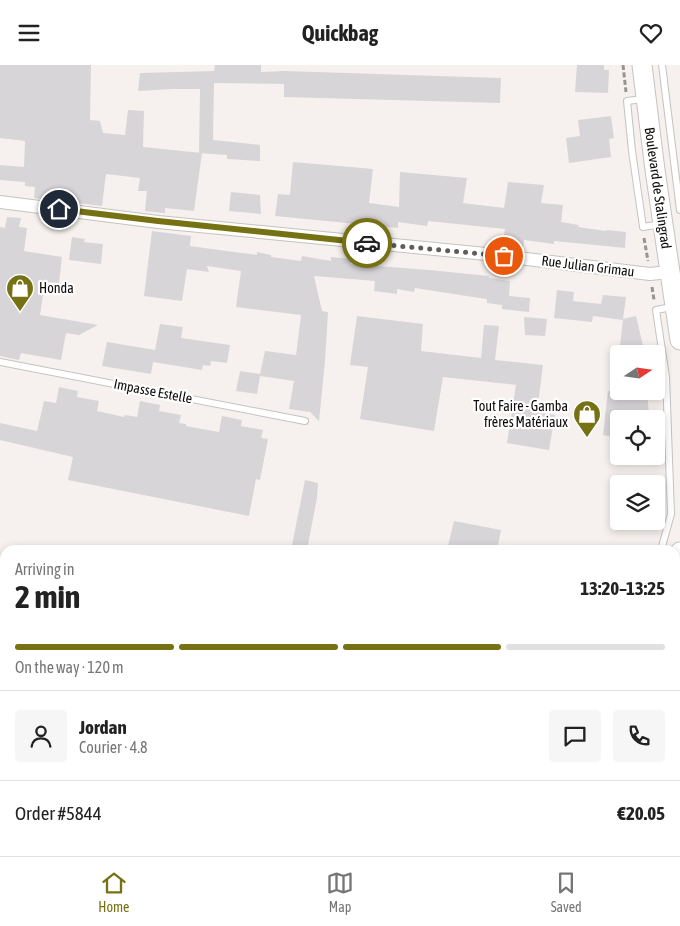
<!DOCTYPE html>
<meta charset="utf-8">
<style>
:root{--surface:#fff;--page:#f6f6f6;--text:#222;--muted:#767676;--line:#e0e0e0;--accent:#767112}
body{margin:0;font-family:"Asap Condensed",sans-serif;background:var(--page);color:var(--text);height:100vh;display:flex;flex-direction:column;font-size:19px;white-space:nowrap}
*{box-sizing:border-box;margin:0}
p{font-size:16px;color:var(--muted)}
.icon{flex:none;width:28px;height:28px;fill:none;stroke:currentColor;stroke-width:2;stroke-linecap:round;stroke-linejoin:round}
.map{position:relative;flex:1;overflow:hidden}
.details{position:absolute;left:0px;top:480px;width:680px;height:311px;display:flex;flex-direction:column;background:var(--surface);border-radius:15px 15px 0 0;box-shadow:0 2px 8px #0003}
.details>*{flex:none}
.needle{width:32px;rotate:77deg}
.tools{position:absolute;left:610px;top:280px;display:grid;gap:10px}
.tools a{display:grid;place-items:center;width:55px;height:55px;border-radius:5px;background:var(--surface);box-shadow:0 2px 8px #0003;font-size:25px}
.pin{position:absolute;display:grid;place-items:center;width:42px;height:42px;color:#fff;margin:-21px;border:2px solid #fff;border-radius:50%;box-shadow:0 1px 5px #0007}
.courier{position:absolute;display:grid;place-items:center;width:50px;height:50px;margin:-25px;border:4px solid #767112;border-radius:50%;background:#fff;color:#222;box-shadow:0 1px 6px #0007}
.summary em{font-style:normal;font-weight:700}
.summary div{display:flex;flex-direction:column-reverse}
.summary{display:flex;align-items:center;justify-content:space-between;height:85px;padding:0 15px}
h1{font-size:32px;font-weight:700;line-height:38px}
.bar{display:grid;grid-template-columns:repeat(4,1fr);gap:8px 5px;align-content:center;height:60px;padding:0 15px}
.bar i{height:6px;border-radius:4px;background:var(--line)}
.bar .selected{background:var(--accent)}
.bar p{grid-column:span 4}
.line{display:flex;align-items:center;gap:12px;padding:0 15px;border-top:1px solid var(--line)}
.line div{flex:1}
.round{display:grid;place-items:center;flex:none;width:52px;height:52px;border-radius:5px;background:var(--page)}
header{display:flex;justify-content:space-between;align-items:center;height:65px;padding:0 15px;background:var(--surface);font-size:22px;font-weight:700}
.menu{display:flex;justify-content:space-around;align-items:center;height:70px;border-top:1px solid var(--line);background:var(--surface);font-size:14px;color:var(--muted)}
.menu a{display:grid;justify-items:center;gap:2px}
.menu .selected{color:var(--accent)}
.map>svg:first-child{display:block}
.built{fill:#eee4dc}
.green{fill:#cdddaa}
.building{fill:#d8d5d9}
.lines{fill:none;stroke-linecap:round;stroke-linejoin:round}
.service-casing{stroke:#c6c2bf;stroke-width:8}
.minor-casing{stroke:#c6c2bf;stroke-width:14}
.secondary-casing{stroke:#c6c2bf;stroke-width:21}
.path{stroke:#979391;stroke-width:3;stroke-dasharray:5 2.5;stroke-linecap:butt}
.service{stroke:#fff;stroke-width:6}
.minor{stroke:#fff;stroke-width:12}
.secondary{stroke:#fff;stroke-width:19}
.done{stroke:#5f5c5a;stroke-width:5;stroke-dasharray:0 9}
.route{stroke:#767112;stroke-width:6}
.labels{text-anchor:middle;stroke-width:4.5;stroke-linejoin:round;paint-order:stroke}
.street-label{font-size:14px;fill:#0d0b0a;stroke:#fff}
.poi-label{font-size:14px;fill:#0d0b0a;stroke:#fff;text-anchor:start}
</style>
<header><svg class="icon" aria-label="menu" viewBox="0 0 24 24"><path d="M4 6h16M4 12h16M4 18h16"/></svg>Quickbag<svg class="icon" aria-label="heart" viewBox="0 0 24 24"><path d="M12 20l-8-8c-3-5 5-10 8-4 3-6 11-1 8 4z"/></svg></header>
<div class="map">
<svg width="680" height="791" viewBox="0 0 680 791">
<rect width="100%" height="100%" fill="#f6f1ee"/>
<!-- built -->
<path class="built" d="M171,786H545V791H173Z"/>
<!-- green -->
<path class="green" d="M675,709L680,710V791H641L642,786H675Z
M545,786H571L570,791H545Z"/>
<!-- building -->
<path class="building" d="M0,0H91L90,55L100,56L103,68L125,70L128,45L144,46L143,82L202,88L194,146L165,143V148L145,146L147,126H138L140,113L106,109L102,141L34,133L35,122L25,121V117L0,115V100L24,102L25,76L0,73Z
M215,0H261V7L285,6L501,13L500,38L284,32V19L214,18L213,75L260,80V96L227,94V90L199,88L200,24H173L138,26L140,8L214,6Z
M577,0H604V5H609L608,28L575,27Z
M611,51L614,73L609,74L611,92L569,98L566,73L580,71L578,55Z
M293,97L373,104L369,138L399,142L400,107L467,113L463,138L504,143L508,117L544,120L541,138L563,140L561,157L579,160L578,162L606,166L607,165L626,167L625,183L554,176V179L524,175L523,185L502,183L505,164L428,156L427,161L398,157V163L275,151L278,129L290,130Z
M231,127L260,130L261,149L229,146Z
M7,152L21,153L19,162L27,163L24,186L62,192L59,218L45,217L40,250L98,260L79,270L66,268L61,295L21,288L19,295L0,291V162L5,163Z
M152,166L191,171L190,181L234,187L257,190V187L271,190V192L301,196L302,191L331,196V192L352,194L351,199L429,205L489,211V213L510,216L509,231L530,233L529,247L502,244V240L487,238V234L473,232L415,223L414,227L397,224V229L374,226L375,216L314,211L322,246L328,247L325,296L319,356L310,347L289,344L294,316L260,311L257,329L236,326L240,306L260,309L265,286L296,290L301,250L236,242L241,206L207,201L209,207L187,204L182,236L144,231Z
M72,172L85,174L84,177L103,179L101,199L69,195Z
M557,225L574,227L573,236L601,239L603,230L626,232L623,254L636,251L645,289H619L623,255L593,251L592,257L554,253Z
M357,251L423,259L421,286L481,293L484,260L499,261L495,295L543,300L537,347L555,350L549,385L507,378L516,320L443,312L434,366L360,354L368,302L350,300Z
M524,252L547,254L545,271L525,270Z
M160,259L183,262L181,273L230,280L227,298L211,296L210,301L203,300L202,305L153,297L151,309L102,301L107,277L155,285Z
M611,316H619V326H647L649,350L619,346V373L603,370L608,326H610Z
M59,322L78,326L77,332L99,336L97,346L124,352L125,350L137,352L140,336L160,340L159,346L181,350L179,358L186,359V361L219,367L222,351L242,355L241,361L263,365L261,373L268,374L260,415L256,414L249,451L68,415L73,392L0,375V358L37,366L44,336L56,338Z
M305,415L318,418L317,433L307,485H291Z
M454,456L501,465L497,485H447Z"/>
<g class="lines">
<!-- service casing -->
<g class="service-casing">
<path id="service" d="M662,0L680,145
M644,34L627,36L632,86L643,162L661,159
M0,297L305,356
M661,485L671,449L666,312L656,245L672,242
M675,586L680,567
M584,791L585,786"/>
</g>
<!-- minor casing -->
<g class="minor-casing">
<path id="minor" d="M0,137L158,157L486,189L650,209L670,207
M0,578L5,579
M675,699L680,700
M0,718L5,719
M162,786L164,791"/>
</g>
<!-- secondary casing -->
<g class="secondary-casing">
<path id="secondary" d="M642,0L655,105L680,275
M675,506L680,487
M604,791L605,786"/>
</g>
<!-- path -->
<path class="path" d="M623,0L626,27
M644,173L648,196
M652,222L654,235
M675,745L680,746
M556,791L560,786
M626,791L627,786
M678,791L680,790"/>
<!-- service -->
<use href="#service" class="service"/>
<!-- minor -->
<use href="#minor" class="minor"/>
<!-- secondary -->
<use href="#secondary" class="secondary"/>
</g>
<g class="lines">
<!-- done -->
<path class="done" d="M367,178L504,191"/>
<!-- route -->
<path class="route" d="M59,144L158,156L367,178"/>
</g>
<!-- icons -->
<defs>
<g id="shop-pin" transform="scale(1.4375)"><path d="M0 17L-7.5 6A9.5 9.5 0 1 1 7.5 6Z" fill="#767112" stroke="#fff"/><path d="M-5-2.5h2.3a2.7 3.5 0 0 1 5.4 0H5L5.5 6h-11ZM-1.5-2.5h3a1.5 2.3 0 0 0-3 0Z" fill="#fff"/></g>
</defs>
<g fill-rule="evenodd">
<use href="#shop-pin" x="20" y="223"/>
<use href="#shop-pin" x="587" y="349"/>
</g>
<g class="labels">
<!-- street labels -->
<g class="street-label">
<text transform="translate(658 123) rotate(82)" y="5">Boulevard de Stalingrad</text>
<text transform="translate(588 201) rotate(7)" y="5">Rue Julian Grimau</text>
<text transform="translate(153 326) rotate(11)" y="5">Impasse Estelle</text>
</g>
<!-- poi labels -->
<g class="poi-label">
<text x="39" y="228">Honda</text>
<text x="568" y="346" text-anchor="end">Tout Faire - Gamba<tspan x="568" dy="16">frères Matériaux</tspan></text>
</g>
</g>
</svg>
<div class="tools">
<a><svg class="needle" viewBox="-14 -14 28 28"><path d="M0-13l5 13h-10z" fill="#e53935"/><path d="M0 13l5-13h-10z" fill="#767676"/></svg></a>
<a><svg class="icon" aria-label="locate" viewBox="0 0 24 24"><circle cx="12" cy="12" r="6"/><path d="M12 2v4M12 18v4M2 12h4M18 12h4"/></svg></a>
<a><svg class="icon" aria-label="layers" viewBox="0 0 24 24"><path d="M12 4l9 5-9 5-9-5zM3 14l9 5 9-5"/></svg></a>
</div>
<div class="pin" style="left:504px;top:191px;background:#ea580c"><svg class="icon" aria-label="bag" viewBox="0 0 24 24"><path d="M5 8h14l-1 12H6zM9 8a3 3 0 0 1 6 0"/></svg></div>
<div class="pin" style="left:59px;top:144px;background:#1f2937"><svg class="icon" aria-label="home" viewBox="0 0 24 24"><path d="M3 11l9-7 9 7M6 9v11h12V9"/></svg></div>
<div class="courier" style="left:367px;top:178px"><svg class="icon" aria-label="car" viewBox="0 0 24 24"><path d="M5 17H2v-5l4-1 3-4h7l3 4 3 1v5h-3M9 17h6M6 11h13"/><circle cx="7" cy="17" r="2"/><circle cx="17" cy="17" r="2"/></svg></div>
<section class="details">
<div class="summary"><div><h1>2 min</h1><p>Arriving in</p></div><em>13:20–13:25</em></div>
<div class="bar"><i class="selected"></i><i class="selected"></i><i class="selected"></i><i></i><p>On the way · 120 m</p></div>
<div class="line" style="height:90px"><a class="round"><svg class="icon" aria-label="person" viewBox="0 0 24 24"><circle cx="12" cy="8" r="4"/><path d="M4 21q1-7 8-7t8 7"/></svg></a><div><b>Jordan</b><p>Courier · 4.8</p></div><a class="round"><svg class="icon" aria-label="chat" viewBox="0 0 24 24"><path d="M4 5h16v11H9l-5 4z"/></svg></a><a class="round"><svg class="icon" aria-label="phone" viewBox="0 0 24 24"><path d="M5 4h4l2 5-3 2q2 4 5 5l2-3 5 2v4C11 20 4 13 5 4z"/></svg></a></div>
<div class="line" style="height:65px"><div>Order #5844</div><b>€20.05</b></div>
</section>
</div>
<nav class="menu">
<a class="selected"><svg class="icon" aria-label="home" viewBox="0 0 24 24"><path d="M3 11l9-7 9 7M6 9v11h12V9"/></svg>Home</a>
<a><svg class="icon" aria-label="map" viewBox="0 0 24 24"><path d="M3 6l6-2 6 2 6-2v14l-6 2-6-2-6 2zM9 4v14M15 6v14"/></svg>Map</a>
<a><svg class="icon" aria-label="saved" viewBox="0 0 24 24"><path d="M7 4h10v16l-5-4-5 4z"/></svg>Saved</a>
</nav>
